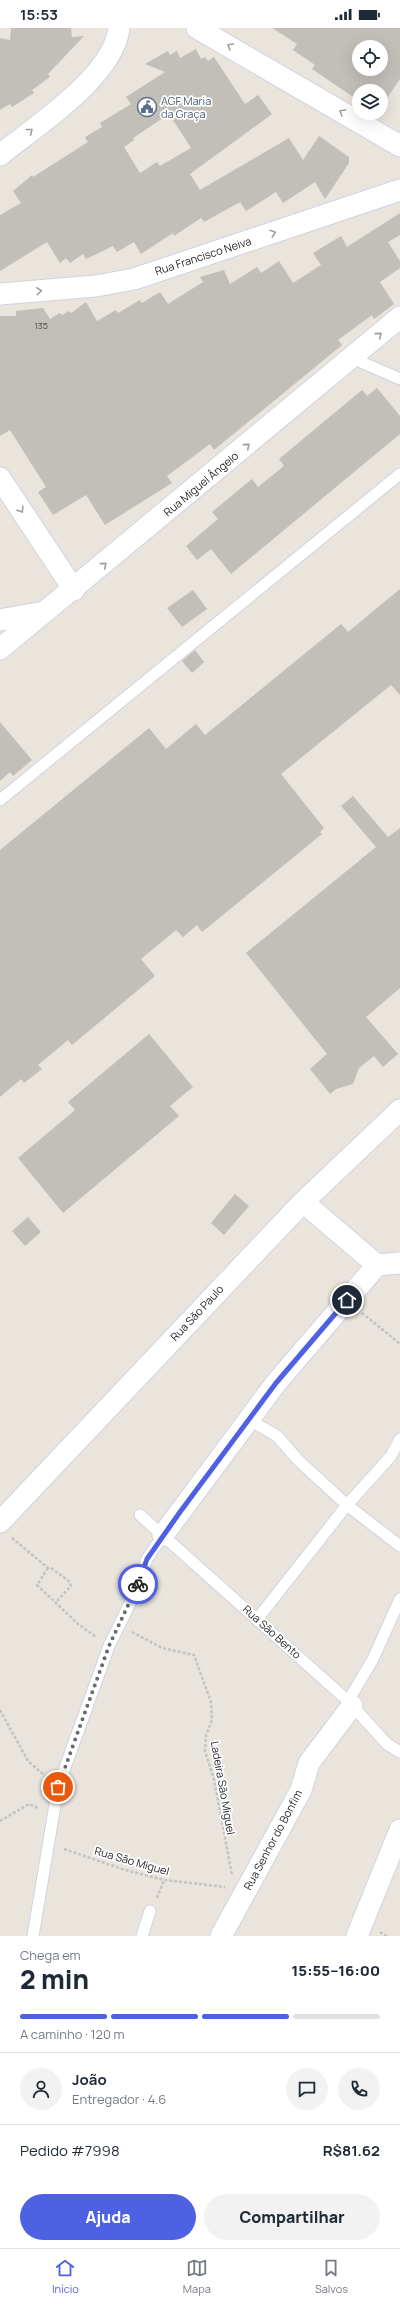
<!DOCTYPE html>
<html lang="pt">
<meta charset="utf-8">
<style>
:root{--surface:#fff;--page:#f2f2f3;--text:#1f2937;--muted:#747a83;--line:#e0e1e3;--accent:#4f61e3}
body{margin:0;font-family:Manrope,sans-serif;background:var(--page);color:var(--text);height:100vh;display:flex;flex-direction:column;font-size:15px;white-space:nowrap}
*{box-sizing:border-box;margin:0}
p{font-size:13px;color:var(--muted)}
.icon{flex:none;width:22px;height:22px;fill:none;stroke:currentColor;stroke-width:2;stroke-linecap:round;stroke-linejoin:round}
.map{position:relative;height:1908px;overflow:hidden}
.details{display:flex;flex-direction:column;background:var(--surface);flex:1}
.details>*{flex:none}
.fabs{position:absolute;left:352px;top:12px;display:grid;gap:8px}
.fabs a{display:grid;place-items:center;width:36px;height:36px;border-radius:50%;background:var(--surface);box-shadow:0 4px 16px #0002;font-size:20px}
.pin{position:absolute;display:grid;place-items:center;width:34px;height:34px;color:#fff;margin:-17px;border:2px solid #fff;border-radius:50%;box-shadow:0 1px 4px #0007}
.courier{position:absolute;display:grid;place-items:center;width:40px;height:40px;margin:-20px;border:3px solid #4f61e3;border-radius:50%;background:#fff;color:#222;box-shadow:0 1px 5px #0007}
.summary em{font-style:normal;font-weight:800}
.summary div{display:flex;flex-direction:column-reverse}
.summary{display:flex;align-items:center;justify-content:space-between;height:68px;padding:0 20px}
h1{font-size:26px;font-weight:800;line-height:30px}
.bar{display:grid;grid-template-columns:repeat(4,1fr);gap:6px 4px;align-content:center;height:48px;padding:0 20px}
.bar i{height:5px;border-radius:3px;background:var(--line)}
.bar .current{background:var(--accent)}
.bar p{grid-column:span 4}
.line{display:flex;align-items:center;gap:10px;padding:0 20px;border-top:1px solid var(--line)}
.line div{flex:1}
.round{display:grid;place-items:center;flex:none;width:42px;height:42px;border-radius:21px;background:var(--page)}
.cta{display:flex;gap:8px;margin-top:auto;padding:8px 20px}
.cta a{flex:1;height:46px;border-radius:24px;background:var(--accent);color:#fff;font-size:16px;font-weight:800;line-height:46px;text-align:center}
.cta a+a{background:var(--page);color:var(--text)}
.status{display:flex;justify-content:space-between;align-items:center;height:28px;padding:0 20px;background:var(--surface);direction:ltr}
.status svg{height:11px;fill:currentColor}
.tabs{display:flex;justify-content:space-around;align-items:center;height:56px;border-top:1px solid var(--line);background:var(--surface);font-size:11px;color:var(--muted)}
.tabs a{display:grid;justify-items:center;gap:2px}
.tabs .current{color:var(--accent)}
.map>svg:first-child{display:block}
.building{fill:#c2beb8;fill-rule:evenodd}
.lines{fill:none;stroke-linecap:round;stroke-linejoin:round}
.service-casing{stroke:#d2d3e0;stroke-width:13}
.minor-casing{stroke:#d2d3e0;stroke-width:23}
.path{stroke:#c3c3c3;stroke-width:2.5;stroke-dasharray:3 2;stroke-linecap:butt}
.service{stroke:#fff;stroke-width:11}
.minor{stroke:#fff;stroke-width:21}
.oneway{stroke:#9f9f9f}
.done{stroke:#6c6a68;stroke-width:4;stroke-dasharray:0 7.2}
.route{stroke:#4f61e3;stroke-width:5}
.labels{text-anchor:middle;stroke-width:3.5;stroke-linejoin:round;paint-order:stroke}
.number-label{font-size:9px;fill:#4f4e4d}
.service-label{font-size:11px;fill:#4e5e75;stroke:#fff;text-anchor:start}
.street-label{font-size:11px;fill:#292929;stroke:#fff}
</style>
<div class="status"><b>15:53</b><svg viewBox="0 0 49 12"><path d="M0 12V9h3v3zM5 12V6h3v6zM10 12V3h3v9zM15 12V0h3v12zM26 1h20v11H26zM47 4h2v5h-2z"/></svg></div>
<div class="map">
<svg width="400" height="1908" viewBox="0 0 400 1908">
<rect width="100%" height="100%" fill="#e9e4dc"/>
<!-- building -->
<path class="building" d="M11,0H71L72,9L84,8L48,46L50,49L32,62L34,65L12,79L10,76L0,82V10L10,12Z
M272,0H400V51L381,79V63H359V73L312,41L315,37L293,22L297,16ZM359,19H381V41H359Z
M196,21L201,31L205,29L208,33L214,29L245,76L258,67L272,86L190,146L200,162L289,110L303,132L319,108L349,129V135L325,171L315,154L283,175L276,164L246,183L240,174L204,194L201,190L174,208L173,205L141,226L134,214L117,224L113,218L86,231L83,226L70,235L66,230L60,235L47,214L0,243V187L21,175L13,163L32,147L33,149L88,114L85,109L102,99L100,95L131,76L126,69L165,44L145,36L168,23L170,27L177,23L180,30ZM169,86L191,120L160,138L157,134L140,145L124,119L134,112L133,110Z
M400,185V207L388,214L400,233V240L380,254L394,276L374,291L372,287L338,312L342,317L214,422L210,416L167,448L172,455L105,497L86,467L53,487L38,464L46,459L10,402L0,408V288H16V283L43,280L50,291L60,285L62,287L69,283L71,285L86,274L97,293L116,282L118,285L140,272L142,275L160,264L168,276L203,254L200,249L224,242L230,256L257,239L261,245L279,233L293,255L321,237L313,225L341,208L347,219Z
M377,360L400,388V406L231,546L211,521L197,532L186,518L218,491L212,484L252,451L258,459L284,438L279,431L362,362L367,368Z
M400,561V667L391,657L281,746L324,800L320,804L322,806L202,904L197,897L183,909L176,902L141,931L155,948L72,1017L68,1012L38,1037L42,1041L24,1055L21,1051L0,1069V822L149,700L166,721L196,696L205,707L341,596L348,604Z
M193,562L207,581L182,599L167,580Z
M195,622L204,634L192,645L182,633Z
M0,694L32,732L13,748L10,744L0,753Z
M353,768L388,809L400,800V960L366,989L398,1026L383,1039L374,1028L359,1040L353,1056L336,1061L330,1066L310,1041L327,1026L246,925L376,819L341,778Z
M149,1006L193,1059L170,1078L179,1088L63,1185L18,1130L75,1082L68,1074Z
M235,1166L249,1178L224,1207L211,1195Z
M28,1189L41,1204L25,1218L12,1203Z"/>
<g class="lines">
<!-- service casing -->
<g class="service-casing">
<path id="service" d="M352,330L400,351
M0,772L400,446
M248,1391L277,1408L299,1433L347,1477L400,1518
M140,1487L348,1673L387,1716L400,1724
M258,1590L347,1477L391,1428L400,1411
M348,1673L373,1631L400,1571
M33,1908L58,1759L109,1618L136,1563L147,1531L163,1507
M142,1908L150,1883"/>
</g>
<!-- minor casing -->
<g class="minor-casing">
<path id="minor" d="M197,0L400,118
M0,127C36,98 114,48 119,0
M0,266L96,258L134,251L400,162
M0,450L74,562
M0,592L44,584
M0,621L400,289
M303,1174L377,1237L400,1235
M0,1494L303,1174L400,1082
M163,1507L276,1355L377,1237
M221,1908L301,1762L309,1735L352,1678
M357,1908L400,1802"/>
</g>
<!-- path -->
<path class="path" d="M362,1285L400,1316
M12,1510L48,1540H51L70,1554L71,1558L55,1575
M48,1540L37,1557L78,1596L96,1609
M132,1604L162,1620L194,1627L211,1674L212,1692L206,1707L205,1723L214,1751L232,1847
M0,1682L28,1733L45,1748
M0,1793L29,1776L38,1780
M64,1821L122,1841L164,1852L225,1859
M157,1870L164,1852
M380,1904L387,1908"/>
<!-- service -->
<use href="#service" class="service"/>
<!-- minor -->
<use href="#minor" class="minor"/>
</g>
<!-- one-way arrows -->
<defs><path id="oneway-chevron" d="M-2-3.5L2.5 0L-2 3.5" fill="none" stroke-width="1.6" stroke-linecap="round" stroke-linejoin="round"/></defs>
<g class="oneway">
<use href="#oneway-chevron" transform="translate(230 18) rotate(-150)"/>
<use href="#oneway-chevron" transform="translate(342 84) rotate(-149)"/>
<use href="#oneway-chevron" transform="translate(30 103) rotate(-39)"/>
<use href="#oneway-chevron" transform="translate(273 205) rotate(-18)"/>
<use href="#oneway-chevron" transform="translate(39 263) rotate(-6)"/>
<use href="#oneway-chevron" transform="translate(379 307) rotate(-40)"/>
<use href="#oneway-chevron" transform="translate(247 418) rotate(-40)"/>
<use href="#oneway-chevron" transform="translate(21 482) rotate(57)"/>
<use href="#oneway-chevron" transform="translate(104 537) rotate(-40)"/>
</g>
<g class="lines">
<!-- done -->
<path class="done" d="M58,1759L109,1618L138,1556"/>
<!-- route -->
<path class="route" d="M138,1556L147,1531L180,1484L276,1355L347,1272"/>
</g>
<!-- icons -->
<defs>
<g id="civic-ring" transform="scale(1)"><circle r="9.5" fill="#fff" stroke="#5c6f8a" stroke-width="1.5"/><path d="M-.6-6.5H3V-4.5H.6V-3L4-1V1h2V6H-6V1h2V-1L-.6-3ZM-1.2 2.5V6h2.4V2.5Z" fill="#5c6f8a"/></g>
</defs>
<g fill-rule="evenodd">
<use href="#civic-ring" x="147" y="79"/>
</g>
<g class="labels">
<!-- number labels -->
<g class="number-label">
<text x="41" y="301">135</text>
</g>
<!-- service labels -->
<g class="service-label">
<text x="161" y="77">AGF Maria<tspan x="161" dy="13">da Graça</tspan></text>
</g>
<!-- street labels -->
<g class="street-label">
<text transform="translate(203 228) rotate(-18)" y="4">Rua Francisco Neiva</text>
<text transform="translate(201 456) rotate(-40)" y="4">Rua Miguel Ângelo</text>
<text transform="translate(197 1285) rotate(-47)" y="4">Rua São Paulo</text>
<text transform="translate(272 1604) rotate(42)" y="4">Rua São Bento</text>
<text transform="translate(223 1760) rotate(80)" y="4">Ladeira São Miguel</text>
<text transform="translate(273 1812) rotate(-62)" y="4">Rua Senhor do Bonfim</text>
<text transform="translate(132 1833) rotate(16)" y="4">Rua São Miguel</text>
</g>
</g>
</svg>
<div class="fabs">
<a><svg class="icon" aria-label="locate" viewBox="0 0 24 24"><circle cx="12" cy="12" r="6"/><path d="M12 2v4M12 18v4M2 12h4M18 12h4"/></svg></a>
<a><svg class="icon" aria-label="layers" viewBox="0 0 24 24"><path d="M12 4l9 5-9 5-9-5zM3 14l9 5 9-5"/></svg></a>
</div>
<div class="pin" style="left:58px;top:1759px;background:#ea580c"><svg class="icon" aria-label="bag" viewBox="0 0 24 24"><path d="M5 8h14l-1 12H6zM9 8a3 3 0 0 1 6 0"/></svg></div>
<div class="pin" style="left:347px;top:1272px;background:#1f2937"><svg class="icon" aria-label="home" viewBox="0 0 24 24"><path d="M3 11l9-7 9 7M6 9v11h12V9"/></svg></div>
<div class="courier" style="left:138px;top:1556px"><svg class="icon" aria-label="bike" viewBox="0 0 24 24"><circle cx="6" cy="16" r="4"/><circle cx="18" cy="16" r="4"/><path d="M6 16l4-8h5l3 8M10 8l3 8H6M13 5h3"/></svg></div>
</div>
<section class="details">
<div class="summary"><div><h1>2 min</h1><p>Chega em</p></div><em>15:55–16:00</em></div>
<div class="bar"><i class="current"></i><i class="current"></i><i class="current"></i><i></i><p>A caminho · 120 m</p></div>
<div class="line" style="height:72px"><a class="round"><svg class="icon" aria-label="person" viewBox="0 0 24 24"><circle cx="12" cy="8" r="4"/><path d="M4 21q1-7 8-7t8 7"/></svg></a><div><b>João</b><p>Entregador · 4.6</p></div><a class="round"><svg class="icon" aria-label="chat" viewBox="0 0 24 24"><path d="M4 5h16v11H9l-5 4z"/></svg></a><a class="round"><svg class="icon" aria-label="phone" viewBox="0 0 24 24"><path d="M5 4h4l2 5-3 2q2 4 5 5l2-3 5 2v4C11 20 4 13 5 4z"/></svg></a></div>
<div class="line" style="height:52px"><div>Pedido #7998</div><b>R$81.62</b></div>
<div class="cta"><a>Ajuda</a><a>Compartilhar</a></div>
</section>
<nav class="tabs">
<a class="current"><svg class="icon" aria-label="home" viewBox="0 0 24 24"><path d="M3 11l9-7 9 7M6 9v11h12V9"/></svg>Início</a>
<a><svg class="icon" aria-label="map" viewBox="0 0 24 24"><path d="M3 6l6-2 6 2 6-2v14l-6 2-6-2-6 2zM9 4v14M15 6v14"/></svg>Mapa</a>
<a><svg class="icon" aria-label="saved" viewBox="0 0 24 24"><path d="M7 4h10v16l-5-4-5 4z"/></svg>Salvos</a>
</nav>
